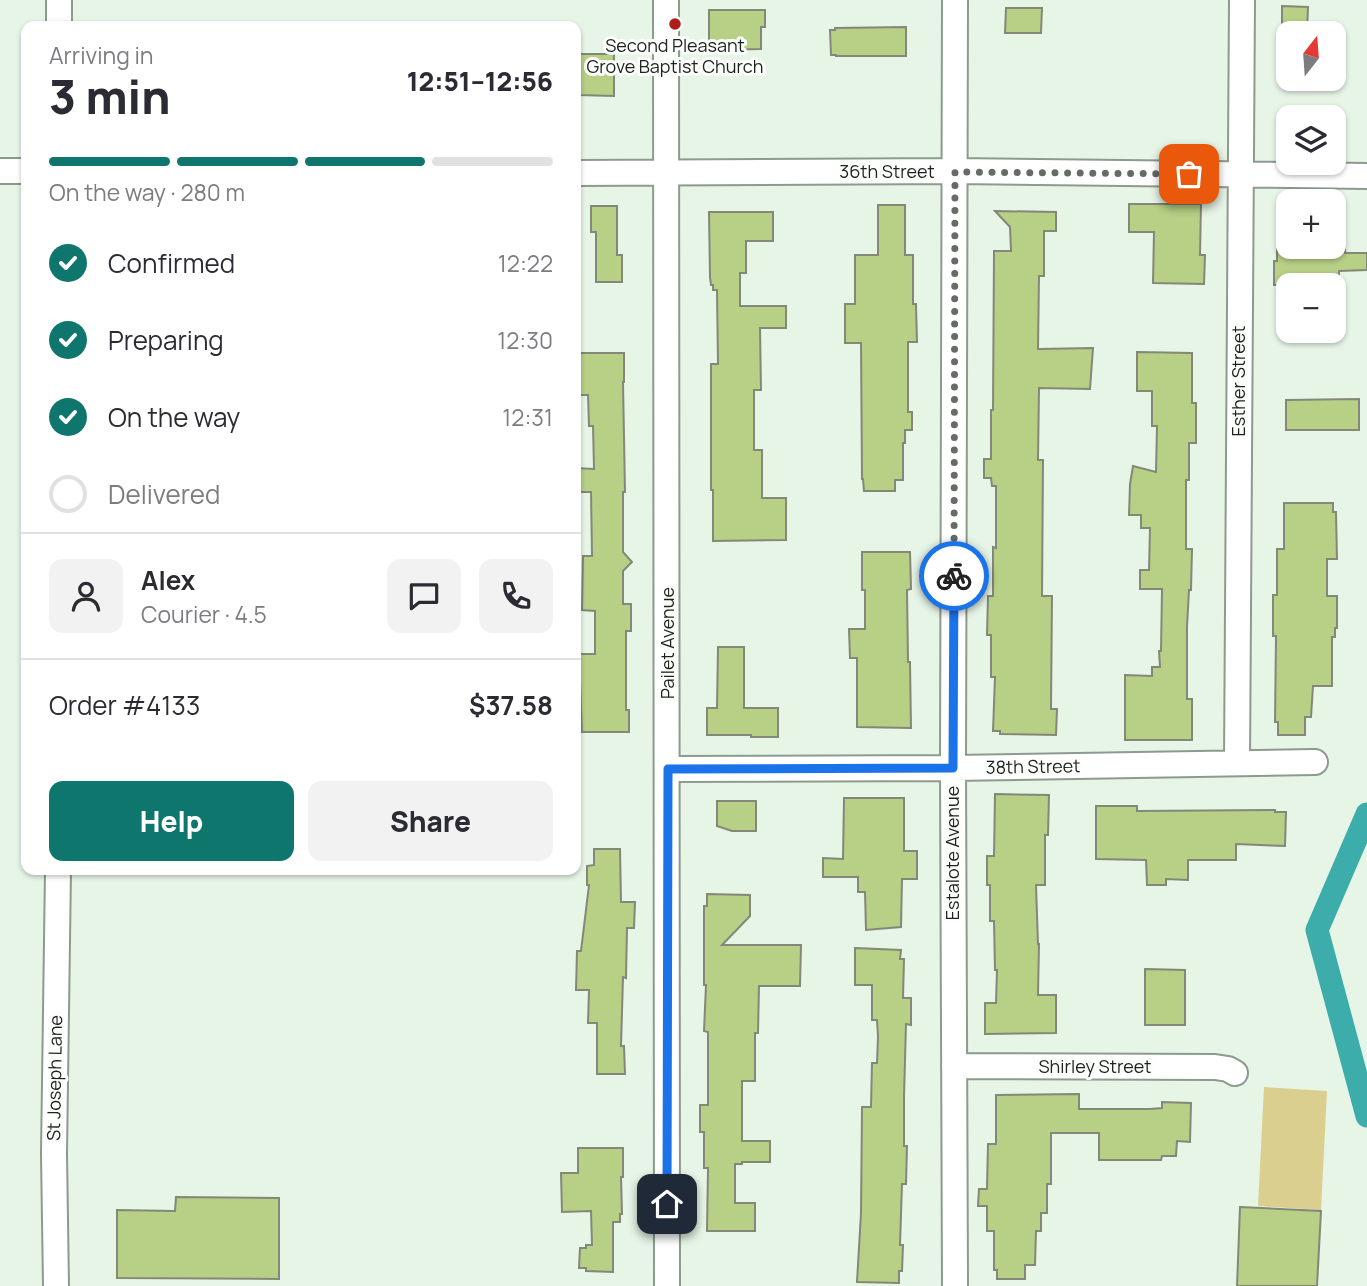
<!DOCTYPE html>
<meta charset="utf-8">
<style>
:root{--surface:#fff;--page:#f2f2f3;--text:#2b2b33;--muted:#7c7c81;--line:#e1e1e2;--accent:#0f766e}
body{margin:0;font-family:Manrope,sans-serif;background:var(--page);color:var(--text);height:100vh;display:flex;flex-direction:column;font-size:26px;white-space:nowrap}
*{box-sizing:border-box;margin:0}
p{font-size:23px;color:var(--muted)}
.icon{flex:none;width:38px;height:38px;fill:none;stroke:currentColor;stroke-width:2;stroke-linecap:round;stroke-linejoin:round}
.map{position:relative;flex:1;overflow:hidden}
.drawer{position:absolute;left:21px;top:21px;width:560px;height:854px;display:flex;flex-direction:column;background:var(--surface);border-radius:14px;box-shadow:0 2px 5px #0004}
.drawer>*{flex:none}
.needle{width:46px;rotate:17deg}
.fabs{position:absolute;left:1276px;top:21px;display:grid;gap:14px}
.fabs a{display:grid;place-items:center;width:70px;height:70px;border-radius:14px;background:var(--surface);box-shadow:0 2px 5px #0004;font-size:35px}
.pin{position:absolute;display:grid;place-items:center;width:60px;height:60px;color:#fff;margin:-30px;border-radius:14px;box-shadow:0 4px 10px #0006}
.courier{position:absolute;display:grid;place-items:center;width:70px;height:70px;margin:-35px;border:5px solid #1a73e8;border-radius:50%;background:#fff;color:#222;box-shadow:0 2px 9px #0007}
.summary em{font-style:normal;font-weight:800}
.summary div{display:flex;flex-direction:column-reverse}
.summary{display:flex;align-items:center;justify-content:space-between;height:119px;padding:0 28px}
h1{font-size:46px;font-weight:800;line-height:52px}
.bar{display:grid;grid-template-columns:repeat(4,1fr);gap:10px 7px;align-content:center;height:84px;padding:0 28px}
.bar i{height:9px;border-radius:5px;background:var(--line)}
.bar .on{background:var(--accent)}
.bar p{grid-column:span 4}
.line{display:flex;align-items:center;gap:18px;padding:0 28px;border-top:2px solid var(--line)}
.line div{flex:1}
.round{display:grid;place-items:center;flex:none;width:74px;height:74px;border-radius:14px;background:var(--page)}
ol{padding:0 28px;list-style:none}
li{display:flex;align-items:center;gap:21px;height:77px}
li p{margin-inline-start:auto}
li .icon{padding:7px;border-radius:50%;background:var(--accent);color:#fff;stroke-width:4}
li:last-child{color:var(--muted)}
li i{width:38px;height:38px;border:4px solid var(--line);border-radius:50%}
.cta{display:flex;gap:14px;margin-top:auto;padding:14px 28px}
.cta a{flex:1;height:80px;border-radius:14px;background:var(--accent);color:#fff;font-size:28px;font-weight:800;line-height:80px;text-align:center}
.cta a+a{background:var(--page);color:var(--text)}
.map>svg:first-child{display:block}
.pitch{fill:#dacf8e}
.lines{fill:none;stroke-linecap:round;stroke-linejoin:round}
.canal{stroke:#3dadab;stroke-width:23}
.building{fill:#b8cf86;stroke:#838879;stroke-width:2}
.street-casing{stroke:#8d9a8e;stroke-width:28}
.street{stroke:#fff;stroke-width:24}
.done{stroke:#646c64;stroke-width:7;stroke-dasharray:0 12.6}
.route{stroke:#1a73e8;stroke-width:9}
.poi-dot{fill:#ae1d17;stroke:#fcfefc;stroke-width:2.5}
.labels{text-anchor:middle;stroke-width:6;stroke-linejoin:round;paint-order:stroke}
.poi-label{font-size:18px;fill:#1d221d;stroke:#fcfefc}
.street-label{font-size:18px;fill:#1d221d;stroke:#fcfefc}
</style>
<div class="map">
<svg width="1367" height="1286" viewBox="0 0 1367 1286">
<rect width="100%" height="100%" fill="#e7f5e7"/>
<!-- pitch -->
<path class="pitch" d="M1264,1087L1327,1091L1321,1210L1258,1206Z"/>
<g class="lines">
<!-- canal -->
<path class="canal" d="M1367,814L1317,930L1367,1116"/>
</g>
<!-- building -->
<path class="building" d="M1282,6L1308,7L1307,33H1282Z
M1006,8H1042L1041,33H1005Z
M709,10H765V27H761V49L709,50Z
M906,27V56H836V55H831L830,30H835V28Z
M578,54H614V96L578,95Z
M1129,204H1201L1200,255H1205L1204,284L1153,283L1154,232H1129Z
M878,205H905V255H913V304H916L917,342H908V412H912V430H905V443H903V480H895V491H864L863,479H862L861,343H845V304H855V255H878Z
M591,206H617V255H622V282H596V232H591Z
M995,211L1056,212V231H1044V276H1039L1038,349L1093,348L1090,389L1039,388L1038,460H1043L1042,596H1052L1051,709H1057L1056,735L1000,734V731H993L995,677H991V635H987L988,596H993V547L996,548V486H992L991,478H984V459H991V410H993L994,251H1011L1010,227Z
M709,212H773V241H746V273H740V306H786V328H760L761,390H754V450H762V498H786V540L713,541V490H711V364H718L717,290H713V285H711L710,277Z
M1345,248V253H1367V270L1339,271V285H1274V261H1277V249Z
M1137,352L1192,353V403H1196V443H1189V480H1186V549H1192L1191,590H1189L1187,627V699H1192V740H1125V675L1152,676V667H1160L1159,651H1161L1162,589H1140V570H1149L1150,528H1141V515H1129L1130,484L1133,466L1156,472L1157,426H1152V391H1137Z
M576,353H624V382H623L625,492H623V552L632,562L623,571V604H631V631H626V710H629V732H582L580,681H576V654H595V611L582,610L583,556H592L591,492H576V468L594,469L593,426H589L588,395H576Z
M1359,399V430H1286V400Z
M1284,503H1333V512H1336L1337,559H1327V596H1337V628H1335V637H1332V686H1313L1311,717H1305V735H1278V722H1275L1276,636H1273V595H1277V549H1284Z
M862,552H910L911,589L907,590L908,662H910L911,728L857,727V658H850L849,629H865V590H862Z
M718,647H744V708H778V737H751V735H707V708H717Z
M995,794L1049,795L1048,835H1045V885H1036L1038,944H1039L1038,995H1056V1033L985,1034V1003H996L997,970H995L994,921H990V885H987V856H994Z
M844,798H904V851H917V879H902L901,927L866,930L865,892H858V877H823V858L843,859Z
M717,801H756V831H732L717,826Z
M1096,806H1137V811L1275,810V812H1286L1285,846L1236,844V860H1188V880L1166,879V885H1147L1146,860L1096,859Z
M594,849H620L621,902H635L634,928H627L626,978L623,977L621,1046H624L625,1074H597V1023H588L589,990H576L577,951H581L589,885H587V866L594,865Z
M707,894L750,895V916L722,945H801L800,986H759L758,1033H755V1081H742V1141H770V1162H742V1164H735V1203H755V1231H707L708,1168H704V1132H700V1105H708V1032L704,1031L706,985H704V906H707Z
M855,948L901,950L900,959H904L903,998H911V1025L906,1024L904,1097V1146H907L906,1184H902L900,1245H903L902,1271H899V1283L857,1282L861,1213L862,1107H871L872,1063H877L878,1037L877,1020H872V985H855Z
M1145,969L1185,970V1025H1145Z
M1079,1094V1109H1150L1162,1108V1102L1191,1103L1190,1142L1177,1141L1176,1156H1162L1161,1160H1099V1133H1051V1184H1047V1213H1041V1231H1036L1035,1265H1025V1279H997V1270H994V1231H987V1206H978L979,1189H987L988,1144H996V1095Z
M578,1148H623V1177H621L622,1214H620V1222H613V1272L586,1271V1268H579L580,1248H586V1245H592L591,1211L562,1212L561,1173H578Z
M176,1197L279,1198V1279L117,1278V1210L175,1211Z
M1240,1207L1321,1211L1317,1286H1237Z"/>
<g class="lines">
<!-- street casing -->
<g class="street-casing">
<path id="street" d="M666,0L667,1286
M955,0L953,768L955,1286
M59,26V0
M0,171H26
M576,173L955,171L1367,176
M1237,763L1242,0
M668,769L953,768L1315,762
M954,1066L1215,1067L1228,1069L1235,1073
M56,1286L54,1154L58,870"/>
</g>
<!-- street -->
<use href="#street" class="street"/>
</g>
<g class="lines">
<!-- done -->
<path class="done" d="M954,576L955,172L1189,174"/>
<!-- route -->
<path class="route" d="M667,1204L668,769L953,768L954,576"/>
</g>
<!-- markers -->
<circle class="poi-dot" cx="675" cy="24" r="7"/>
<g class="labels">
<!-- poi labels -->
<g class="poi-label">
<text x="675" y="52">Second Pleasant<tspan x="675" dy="21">Grove Baptist Church</tspan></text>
</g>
<!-- street labels -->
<g class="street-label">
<text x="887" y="178">36th Street</text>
<text transform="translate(1239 381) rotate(-90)" y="6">Esther Street</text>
<text transform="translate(668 643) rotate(-90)" y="6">Pailet Avenue</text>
<text transform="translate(1033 767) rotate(-1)" y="6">38th Street</text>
<text transform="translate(953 853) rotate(-90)" y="6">Estalote Avenue</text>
<text x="1095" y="1073">Shirley Street</text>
<text transform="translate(55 1078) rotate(-89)" y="6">St Joseph Lane</text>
</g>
</g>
</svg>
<div class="fabs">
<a><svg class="needle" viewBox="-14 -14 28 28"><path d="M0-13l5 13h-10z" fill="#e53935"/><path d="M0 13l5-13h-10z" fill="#7c7c81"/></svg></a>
<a><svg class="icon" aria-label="layers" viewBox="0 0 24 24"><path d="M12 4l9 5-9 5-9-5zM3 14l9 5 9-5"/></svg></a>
<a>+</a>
<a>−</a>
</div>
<div class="pin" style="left:1189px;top:174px;background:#ea580c"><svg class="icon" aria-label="bag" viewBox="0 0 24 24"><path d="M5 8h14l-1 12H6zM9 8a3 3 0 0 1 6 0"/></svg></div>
<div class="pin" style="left:667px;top:1204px;background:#1f2937"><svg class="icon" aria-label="home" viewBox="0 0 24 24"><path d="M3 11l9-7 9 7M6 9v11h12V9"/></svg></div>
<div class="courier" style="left:954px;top:576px"><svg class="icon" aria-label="bike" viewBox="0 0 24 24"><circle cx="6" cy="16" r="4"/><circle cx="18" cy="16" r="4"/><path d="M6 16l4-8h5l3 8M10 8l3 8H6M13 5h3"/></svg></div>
<section class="drawer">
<div class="summary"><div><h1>3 min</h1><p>Arriving in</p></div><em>12:51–12:56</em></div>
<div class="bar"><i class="on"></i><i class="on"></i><i class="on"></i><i></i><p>On the way · 280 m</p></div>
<ol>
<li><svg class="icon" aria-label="check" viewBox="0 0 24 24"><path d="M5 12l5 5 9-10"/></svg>Confirmed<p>12:22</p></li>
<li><svg class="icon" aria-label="check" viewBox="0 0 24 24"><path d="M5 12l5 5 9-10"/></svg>Preparing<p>12:30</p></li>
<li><svg class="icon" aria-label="check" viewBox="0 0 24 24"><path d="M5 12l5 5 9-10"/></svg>On the way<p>12:31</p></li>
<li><i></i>Delivered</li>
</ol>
<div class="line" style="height:126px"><a class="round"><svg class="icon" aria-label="person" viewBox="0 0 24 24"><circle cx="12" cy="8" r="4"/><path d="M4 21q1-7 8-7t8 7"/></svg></a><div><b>Alex</b><p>Courier · 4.5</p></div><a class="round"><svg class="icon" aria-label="chat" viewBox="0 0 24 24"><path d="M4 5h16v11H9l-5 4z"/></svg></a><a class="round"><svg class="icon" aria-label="phone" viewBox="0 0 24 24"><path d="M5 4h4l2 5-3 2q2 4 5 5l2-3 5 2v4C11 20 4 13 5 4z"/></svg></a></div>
<div class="line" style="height:91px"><div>Order #4133</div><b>$37.58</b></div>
<div class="cta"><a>Help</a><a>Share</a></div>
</section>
</div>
